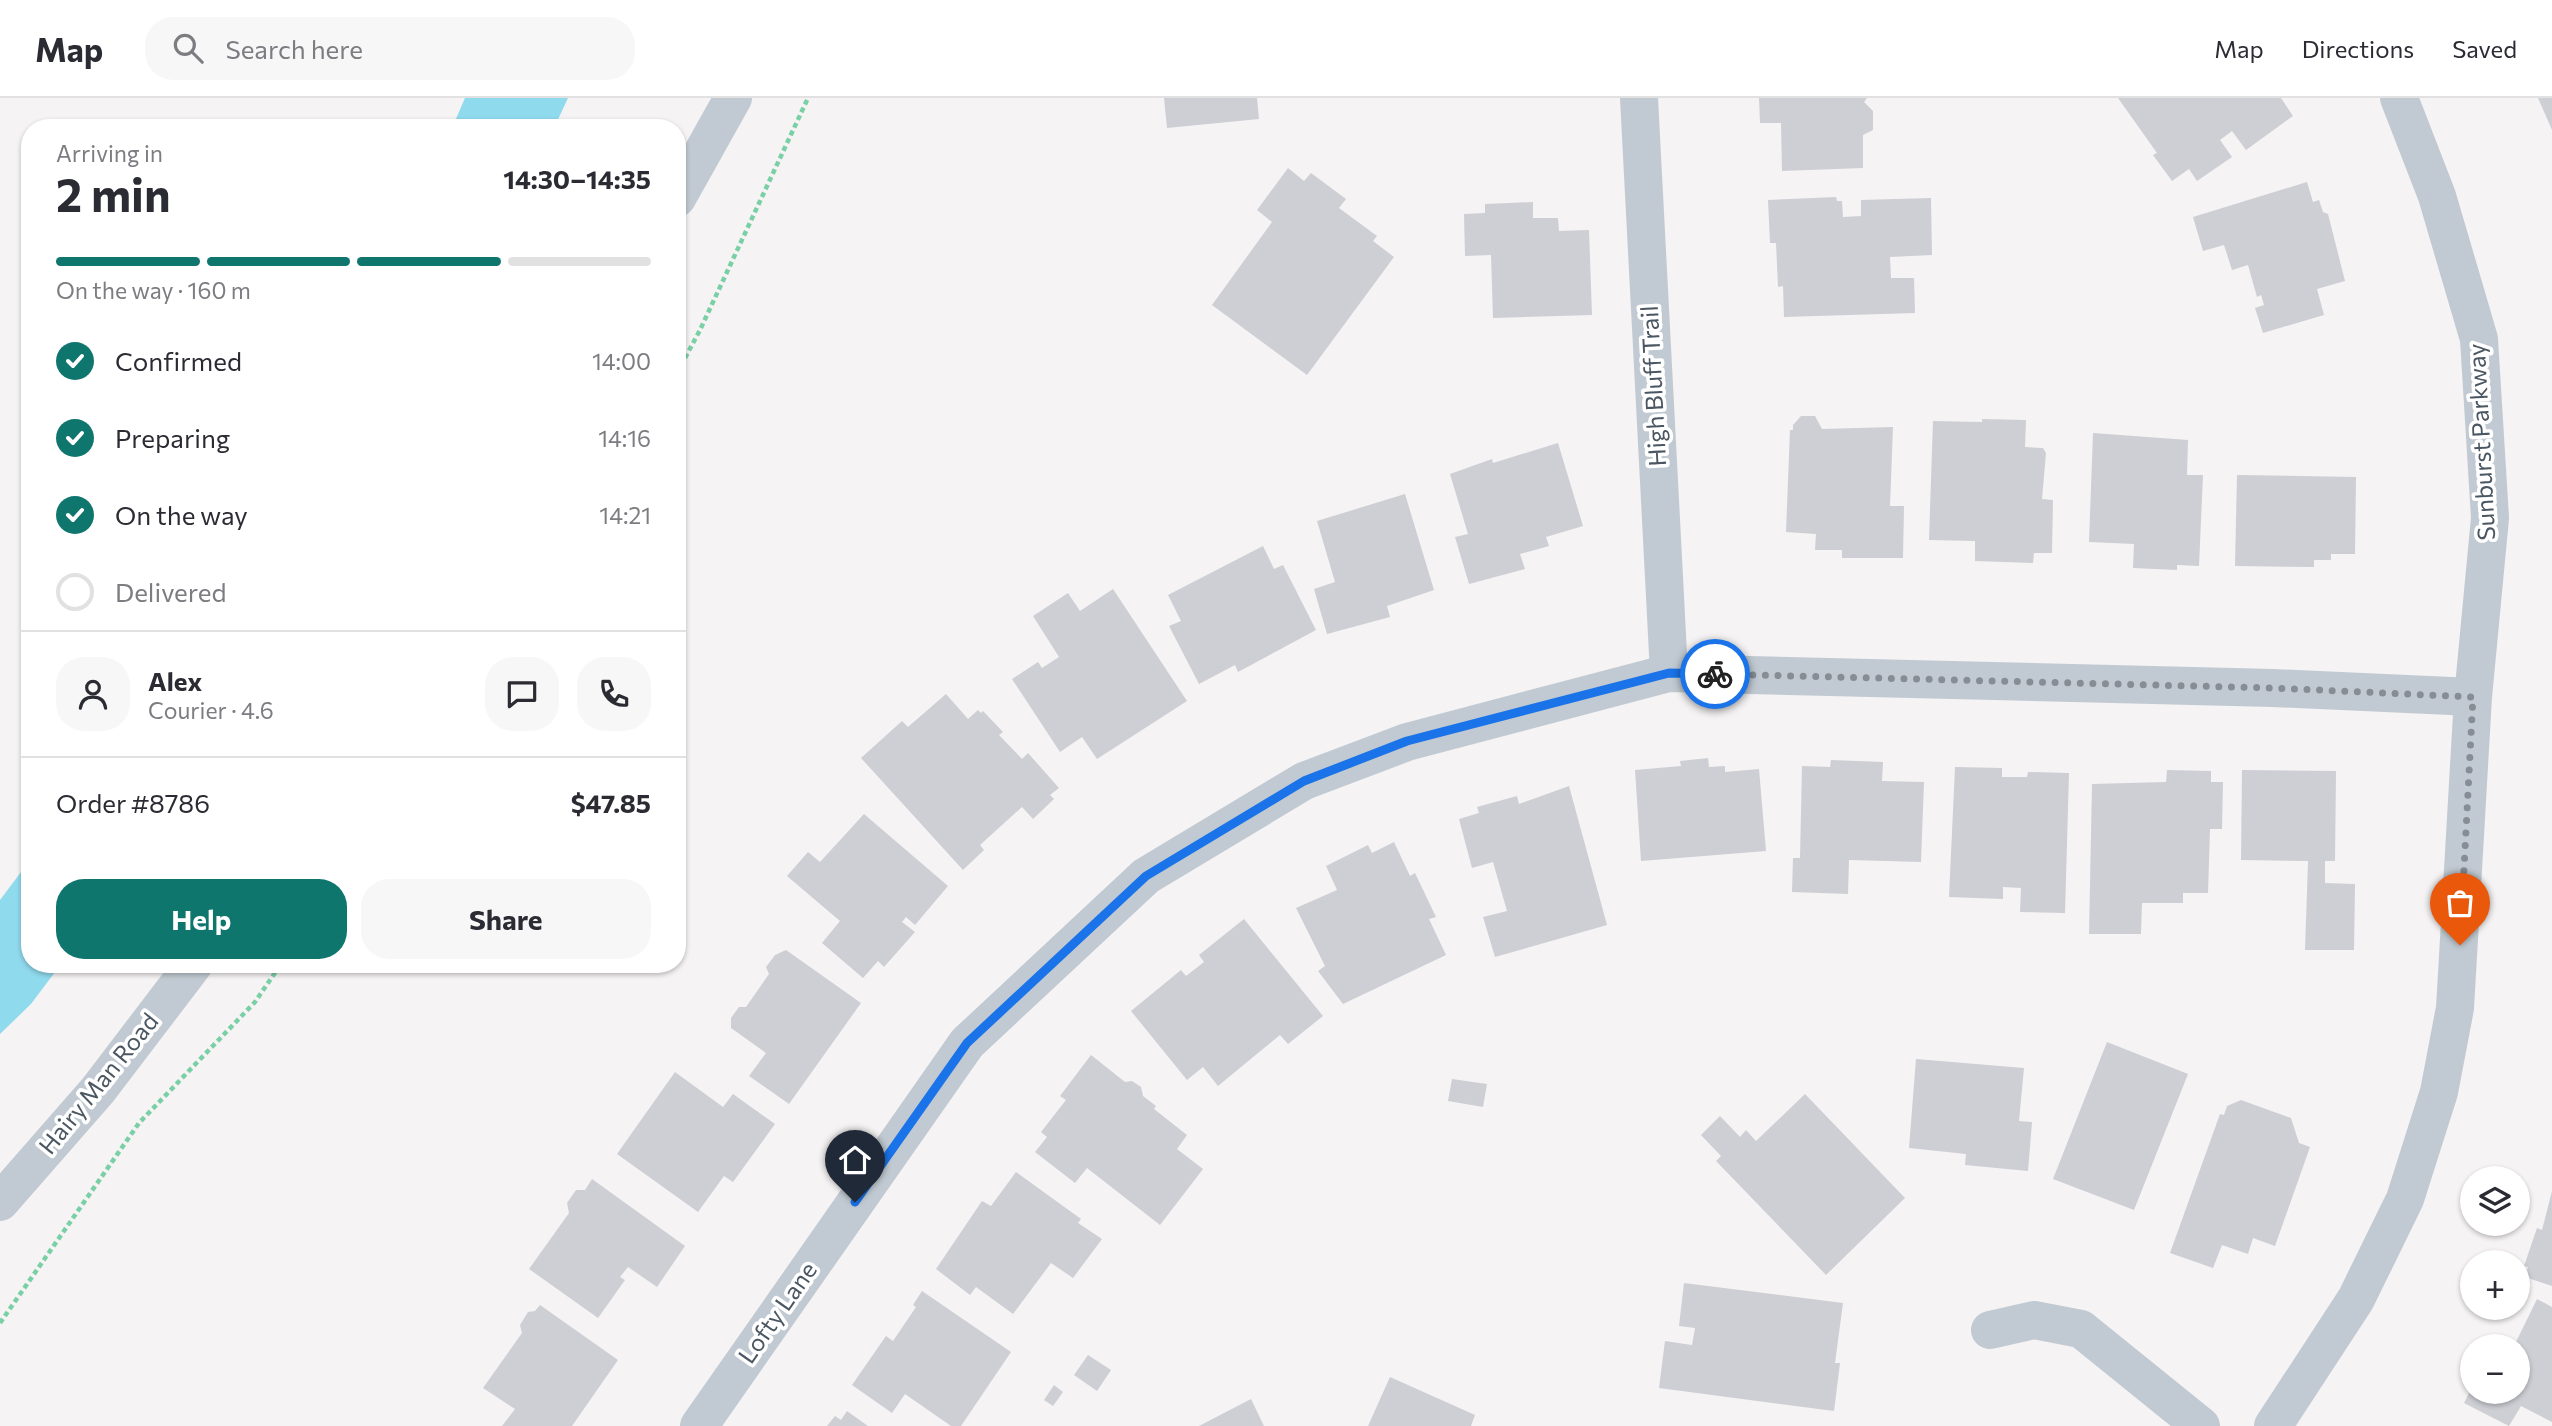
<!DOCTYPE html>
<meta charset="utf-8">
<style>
:root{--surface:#fff;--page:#f7f7f7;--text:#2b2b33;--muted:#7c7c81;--line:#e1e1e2;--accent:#0f766e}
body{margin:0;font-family:Commissioner,sans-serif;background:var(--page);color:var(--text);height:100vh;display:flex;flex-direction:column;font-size:26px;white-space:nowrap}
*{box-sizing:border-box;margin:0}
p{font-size:23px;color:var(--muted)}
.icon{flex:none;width:38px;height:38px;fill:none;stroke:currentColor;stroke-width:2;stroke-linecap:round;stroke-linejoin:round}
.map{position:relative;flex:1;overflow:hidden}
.side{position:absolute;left:21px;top:21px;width:665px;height:854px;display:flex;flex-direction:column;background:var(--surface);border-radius:28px;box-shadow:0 2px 5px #0004}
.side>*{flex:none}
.tools{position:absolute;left:2460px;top:1068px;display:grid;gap:14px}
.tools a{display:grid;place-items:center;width:70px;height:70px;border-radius:50%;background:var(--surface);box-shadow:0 2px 5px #0004;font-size:35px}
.pin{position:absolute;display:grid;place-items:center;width:60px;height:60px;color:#fff;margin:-72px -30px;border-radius:50% 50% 50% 0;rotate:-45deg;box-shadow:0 0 7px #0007}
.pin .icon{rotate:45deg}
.courier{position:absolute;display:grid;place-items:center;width:70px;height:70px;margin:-35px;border:5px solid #1a73e8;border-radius:50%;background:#fff;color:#222;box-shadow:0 2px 9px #0007}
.head em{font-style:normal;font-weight:700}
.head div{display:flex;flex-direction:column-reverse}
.head{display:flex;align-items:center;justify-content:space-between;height:119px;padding:0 35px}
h1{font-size:46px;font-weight:700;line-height:52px}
.bar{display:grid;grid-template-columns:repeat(4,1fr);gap:10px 7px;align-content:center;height:84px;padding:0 35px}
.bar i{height:9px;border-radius:5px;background:var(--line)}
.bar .active{background:var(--accent)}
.bar p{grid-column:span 4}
.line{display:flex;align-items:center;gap:18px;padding:0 35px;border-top:2px solid var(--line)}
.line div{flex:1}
.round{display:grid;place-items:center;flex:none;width:74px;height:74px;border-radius:28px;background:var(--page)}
ol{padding:0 35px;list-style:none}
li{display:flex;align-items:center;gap:21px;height:77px}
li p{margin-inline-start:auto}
li .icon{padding:7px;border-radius:50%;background:var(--accent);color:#fff;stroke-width:4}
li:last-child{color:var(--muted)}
li i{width:38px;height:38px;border:4px solid var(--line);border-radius:50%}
.button{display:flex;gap:14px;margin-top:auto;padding:14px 35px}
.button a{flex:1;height:80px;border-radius:28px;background:var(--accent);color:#fff;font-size:28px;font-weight:700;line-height:80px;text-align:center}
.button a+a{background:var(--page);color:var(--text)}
header{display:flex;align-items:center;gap:42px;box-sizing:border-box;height:98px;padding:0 35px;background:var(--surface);border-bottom:2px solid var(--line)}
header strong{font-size:33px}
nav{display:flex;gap:38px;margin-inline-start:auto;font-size:24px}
.search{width:490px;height:63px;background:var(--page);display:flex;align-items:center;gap:18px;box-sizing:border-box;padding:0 24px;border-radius:28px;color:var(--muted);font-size:26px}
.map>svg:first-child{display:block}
.water{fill:#90daee}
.building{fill:#cdcfd5}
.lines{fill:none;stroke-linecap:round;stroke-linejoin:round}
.path{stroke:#7ad0a6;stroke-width:4.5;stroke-dasharray:5 3.5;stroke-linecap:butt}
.minor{stroke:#c1cad2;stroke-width:38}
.tertiary{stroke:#c1cad2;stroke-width:38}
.done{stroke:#868d94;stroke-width:7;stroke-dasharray:0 12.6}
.route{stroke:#1a73e8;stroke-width:9}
.labels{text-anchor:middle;stroke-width:7;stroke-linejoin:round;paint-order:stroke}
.street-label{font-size:24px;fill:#4a5661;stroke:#fff}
</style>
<header>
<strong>Map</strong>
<div class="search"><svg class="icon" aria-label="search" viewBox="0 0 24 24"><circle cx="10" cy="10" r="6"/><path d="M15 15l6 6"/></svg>Search here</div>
<nav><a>Map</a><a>Directions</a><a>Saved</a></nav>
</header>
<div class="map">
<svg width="2552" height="1328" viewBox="0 0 2552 1328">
<rect width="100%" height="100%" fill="#f5f3f3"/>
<!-- water -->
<path class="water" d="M465,0H568L554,30H452Z
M30,762V866H61L31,906L0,936V802Z"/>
<!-- building -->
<path class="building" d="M1164,0H1257L1259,21L1167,30Z
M1759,0H1867L1864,4L1873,13V32L1863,37V70L1782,73L1781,25H1760Z
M2118,0H2281L2293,18L2246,52L2232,33L2220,42L2232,59L2197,83L2189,71L2172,83L2153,57L2157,55Z
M2538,0H2552V32Z
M1288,70L1304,83L1311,75L1346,101L1339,110L1377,138L1373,143L1394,159L1307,277L1212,207L1272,124L1257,112Z
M2307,84L2313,104L2319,102L2323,114L2328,116L2345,183L2317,191L2324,217L2263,235L2255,210L2264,207L2261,197L2257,199L2248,167L2232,172L2224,147L2203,153L2193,119Z
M1836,99L1837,103H1842L1843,119L1861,118V102L1931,100L1932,157L1890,159L1891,180H1914L1915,215L1784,219L1783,188L1778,189L1776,145H1770L1768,102Z
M1533,104V120H1558L1559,133L1589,132L1592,217L1493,220L1491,157L1465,158L1464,116L1485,115V106Z
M1801,318H1815L1822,331L1893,329L1890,408H1904L1903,460H1842V452H1815L1816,436L1786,434L1790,332H1793V327Z
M1982,321L2026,322L2025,349L2043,350L2046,355L2042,401L2053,402L2052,455H2034L2033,465L1975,463V443L1929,442L1933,323L1982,324Z
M2093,335L2188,342L2187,377H2203L2199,468L2177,467V472L2133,470L2134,446L2089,444Z
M1558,345L1583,428L1546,439L1549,448L1520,456L1525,471L1469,486L1455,439L1468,436L1450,376L1492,361L1493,365Z
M2237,377L2356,379L2355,456H2331V462H2314V469L2235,468Z
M1405,396L1434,492L1387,508L1390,519L1327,536L1314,491L1335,484L1317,423Z
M1263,448L1274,471L1283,467L1316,532L1238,574L1235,567L1199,586L1169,528L1181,523L1168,497Z
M1113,491L1187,603L1097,661L1082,639L1060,654L1012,581L1038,564L1042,570L1059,559L1033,518L1068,495L1080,513Z
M946,596L968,621L978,612L981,615L983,613L1003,634L999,637L1022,661L1028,655L1059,690L1050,697L1054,701L1033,721L1022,709L980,747L984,752L963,772L861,660L902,623L908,629Z
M1708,660L1709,669L1725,668V674L1759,671L1766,753L1641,763L1635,672L1681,668L1680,663Z
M1831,662L1883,664L1882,683L1924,684L1921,764L1849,762L1848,796L1792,794L1793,760H1800L1802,668L1830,669Z
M1955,669L2002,670V679H2027L2028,674L2069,675L2065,815L2020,814L2021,790L2003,789V801L1949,799Z
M2167,672L2211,673V684H2223L2222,731H2210L2208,795H2183V805H2142L2141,836H2089L2092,686L2166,684Z
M2242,672L2336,673L2335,763H2325V785L2355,786L2354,852H2305L2308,763L2241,762Z
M1569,688L1607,827L1495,859L1483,819L1507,813L1493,764L1472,770L1459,721L1479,715L1477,709L1517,698L1519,706Z
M864,716L948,788L915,827L906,819L902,824L915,834L884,869L878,863L863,880L822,845L840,823L787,778L808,754L820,764Z
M1394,744L1410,778L1415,775L1436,819L1429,821L1446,857L1343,906L1318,873L1325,868L1296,810L1337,792L1326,768L1368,747L1372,755Z
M1244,821L1323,918L1288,946L1280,937L1218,988L1203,969L1187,982L1131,913L1181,872L1186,878L1204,864L1199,857Z
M786,852L861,905L789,1006L749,978L766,955L731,930V920L739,909H746L769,876L766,869L775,857Z
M2107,944L2188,976L2134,1112L2053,1081Z
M1091,957L1125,984L1132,983L1141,989L1143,998L1156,1008L1154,1011L1187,1037L1177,1051L1203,1071L1160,1127L1087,1070L1075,1085L1035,1054L1047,1039L1041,1034L1066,1002L1060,998Z
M1916,961L2024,970L2019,1023L2032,1024L2028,1073L1965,1067L1966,1056L1909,1050Z
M675,974L723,1009L733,996L775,1026L733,1084L724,1078L698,1114L617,1056Z
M1452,981L1487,986L1483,1009L1448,1003Z
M1805,996L1905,1100L1826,1177L1716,1063L1721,1058L1701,1037L1720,1018L1740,1039L1746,1032L1756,1043Z
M2241,1002L2291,1020L2299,1045L2310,1049L2275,1148L2253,1140L2248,1156L2222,1147L2213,1170L2170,1155L2220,1016L2224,1017L2227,1008Z
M1016,1074L1081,1121L1078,1125L1102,1141L1073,1180L1051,1165L1013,1216L976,1189L970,1197L936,1171L982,1103L991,1108Z
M592,1081L685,1148L657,1189L628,1169L620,1179L625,1182L598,1220L529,1171L569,1115L567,1105L576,1092H585Z
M2552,1093V1188L2525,1179L2528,1169L2524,1168L2537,1130L2542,1132Z
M1684,1185L1843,1205L1835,1265H1840L1834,1313L1659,1290L1665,1243L1692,1247L1695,1230L1679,1228Z
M922,1193L1011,1254L961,1328H951L905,1296L892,1315L852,1287L886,1238L893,1243L916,1209L913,1207Z
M2537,1201L2552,1209V1324L2521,1308L2509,1328L2464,1305L2473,1287V1293H2518V1248H2514Z
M540,1207L618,1262L572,1328H502L515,1311L483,1290L522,1235L520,1227L528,1214L535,1213Z
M1088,1257L1111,1272L1097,1293L1074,1277Z
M1390,1279L1475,1317L1471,1328H1368Z
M1054,1287L1063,1294L1053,1308L1044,1302Z
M1251,1301L1264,1328H1199Z
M847,1313L868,1328H827L835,1318L841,1322Z"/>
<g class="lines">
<!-- path -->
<path class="path" d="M677,275L700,232L808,0
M0,1225L139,1025L255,904L281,866"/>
<!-- minor -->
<path class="minor" d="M1639,0L1669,575
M1990,1232L2034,1222L2081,1231L2201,1328
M699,1328L967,945L1146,778L1304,683L1407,644L1669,575L2273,590L2473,599
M2273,1328L2356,1201L2405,1101L2439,994L2455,910L2473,599L2490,420L2479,241L2437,98L2399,0"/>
<!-- tertiary -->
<path class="tertiary" d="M677,100L733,0
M0,1104L98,992L194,866"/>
</g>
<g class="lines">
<!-- done -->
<path class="done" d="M1715,576L2273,590L2473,599L2460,847"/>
<!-- route -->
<path class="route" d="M855,1104L967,945L1146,778L1304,683L1407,643L1669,575L1715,576"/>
</g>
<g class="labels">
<!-- street labels -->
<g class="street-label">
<text transform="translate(1654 288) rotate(-93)" y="8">High Bluff Trail</text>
<text transform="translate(2482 344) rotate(-93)" y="8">Sunburst Parkway</text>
<text transform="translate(99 986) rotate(-51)" y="8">Hairy Man Road</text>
<text transform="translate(778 1215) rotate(-55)" y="8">Lofty Lane</text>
</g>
</g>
</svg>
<div class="tools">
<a><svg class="icon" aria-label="layers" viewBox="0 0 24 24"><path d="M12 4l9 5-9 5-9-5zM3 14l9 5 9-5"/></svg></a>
<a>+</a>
<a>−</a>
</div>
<div class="pin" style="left:2460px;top:847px;background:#ea580c"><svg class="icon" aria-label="bag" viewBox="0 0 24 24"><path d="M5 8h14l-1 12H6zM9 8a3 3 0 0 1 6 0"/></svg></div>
<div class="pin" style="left:855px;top:1104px;background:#1f2937"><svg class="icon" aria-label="home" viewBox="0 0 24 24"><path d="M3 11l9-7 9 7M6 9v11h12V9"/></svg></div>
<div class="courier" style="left:1715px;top:576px"><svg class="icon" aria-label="bike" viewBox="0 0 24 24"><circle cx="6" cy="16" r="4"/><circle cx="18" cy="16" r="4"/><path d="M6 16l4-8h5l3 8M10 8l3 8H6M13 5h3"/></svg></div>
<section class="side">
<div class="head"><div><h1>2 min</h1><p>Arriving in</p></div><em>14:30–14:35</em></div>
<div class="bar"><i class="active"></i><i class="active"></i><i class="active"></i><i></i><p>On the way · 160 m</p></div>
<ol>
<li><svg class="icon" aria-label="check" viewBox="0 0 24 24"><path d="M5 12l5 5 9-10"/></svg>Confirmed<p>14:00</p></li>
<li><svg class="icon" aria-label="check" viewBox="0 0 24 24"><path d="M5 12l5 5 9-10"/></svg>Preparing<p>14:16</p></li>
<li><svg class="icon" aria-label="check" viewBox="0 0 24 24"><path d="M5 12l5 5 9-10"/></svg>On the way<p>14:21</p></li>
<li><i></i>Delivered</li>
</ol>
<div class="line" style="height:126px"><a class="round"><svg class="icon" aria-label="person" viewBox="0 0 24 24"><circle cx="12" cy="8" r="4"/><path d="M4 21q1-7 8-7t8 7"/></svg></a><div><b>Alex</b><p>Courier · 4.6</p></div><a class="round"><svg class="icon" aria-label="chat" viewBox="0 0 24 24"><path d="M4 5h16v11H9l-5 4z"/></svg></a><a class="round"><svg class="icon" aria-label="phone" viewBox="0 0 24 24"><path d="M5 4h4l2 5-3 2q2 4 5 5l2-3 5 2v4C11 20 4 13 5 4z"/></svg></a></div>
<div class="line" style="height:91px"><div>Order #8786</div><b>$47.85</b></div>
<div class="button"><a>Help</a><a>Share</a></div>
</section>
</div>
